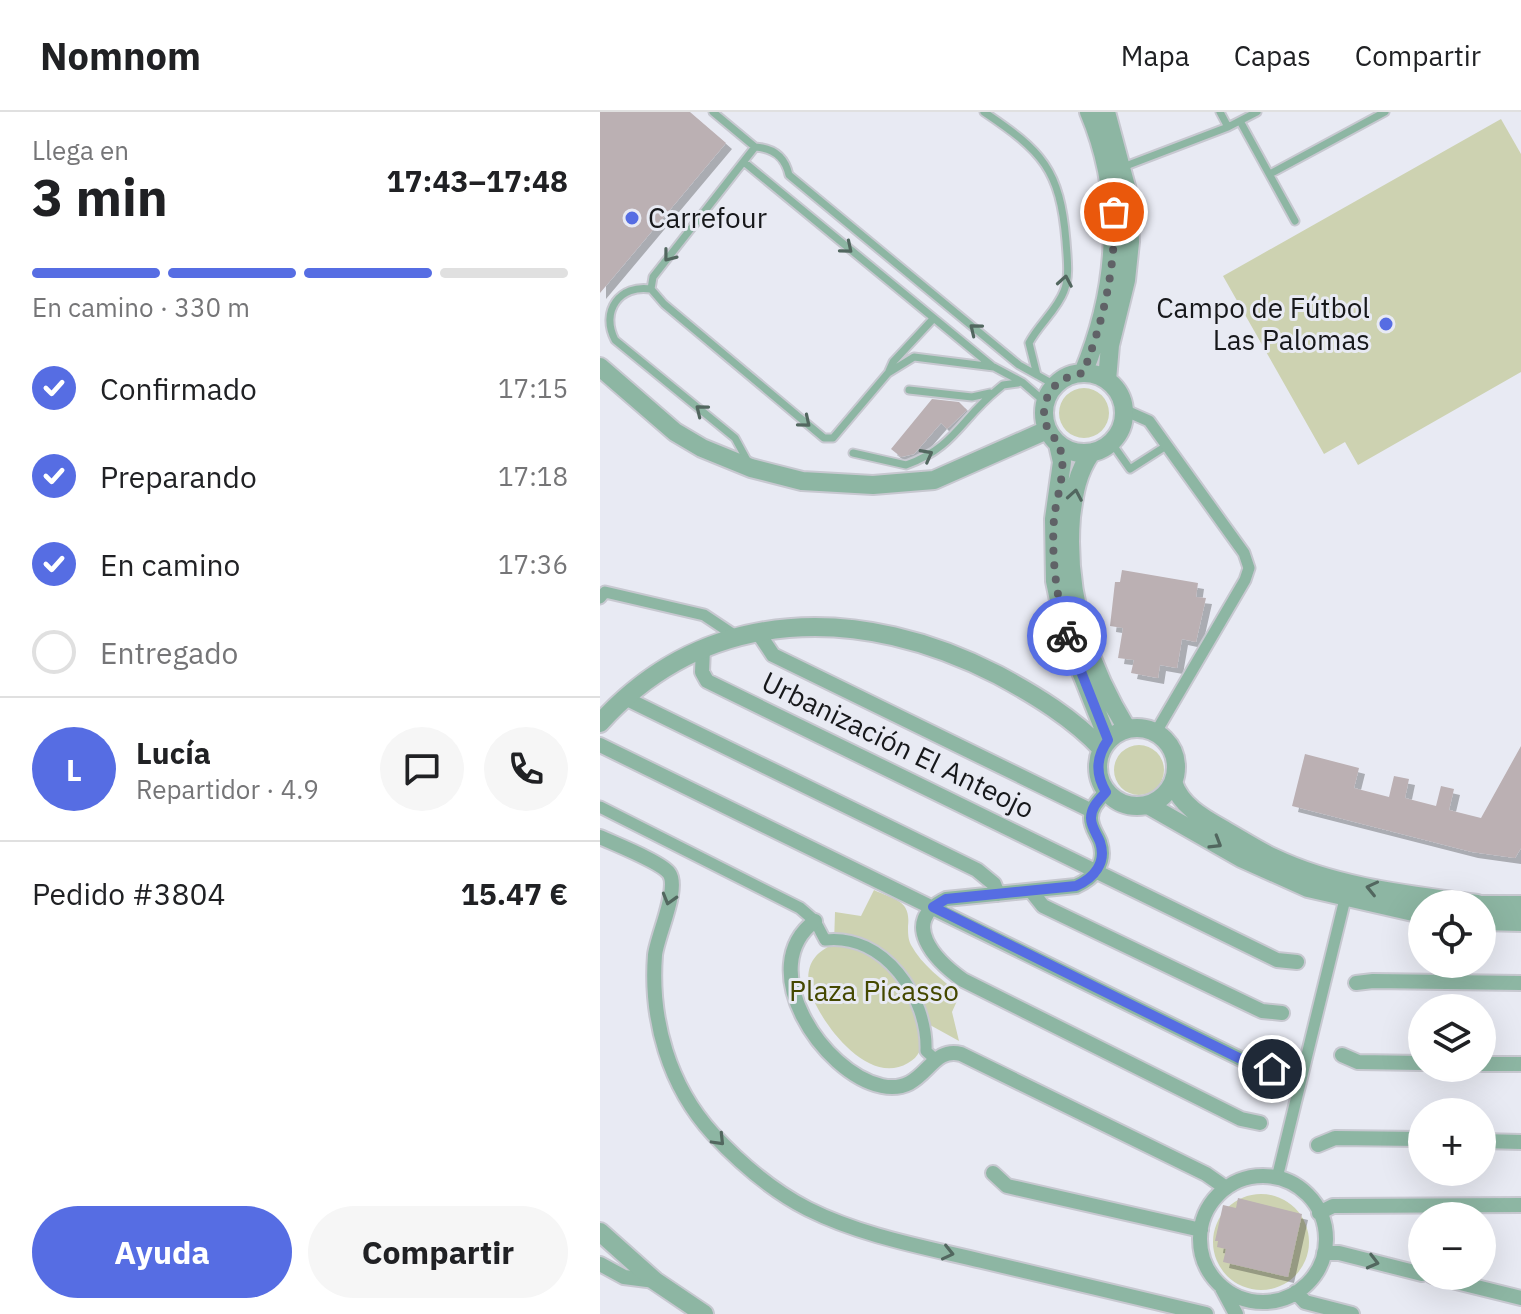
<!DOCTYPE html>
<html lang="es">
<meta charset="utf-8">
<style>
:root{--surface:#fff;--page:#f6f6f6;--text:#202124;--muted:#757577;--line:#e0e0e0;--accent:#566de3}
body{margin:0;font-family:"IBM Plex Sans",sans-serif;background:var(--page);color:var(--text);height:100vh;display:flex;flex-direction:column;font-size:30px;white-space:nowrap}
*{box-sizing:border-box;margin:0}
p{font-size:26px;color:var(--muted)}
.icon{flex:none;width:44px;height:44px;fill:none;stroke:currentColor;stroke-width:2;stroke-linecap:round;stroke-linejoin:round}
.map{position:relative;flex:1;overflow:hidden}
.drawer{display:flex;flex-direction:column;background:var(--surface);width:600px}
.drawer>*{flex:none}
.tools{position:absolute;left:808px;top:778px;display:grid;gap:16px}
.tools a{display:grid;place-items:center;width:88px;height:88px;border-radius:50%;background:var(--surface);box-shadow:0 8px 32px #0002;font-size:40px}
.pin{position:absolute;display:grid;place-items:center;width:68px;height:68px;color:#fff;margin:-34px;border:4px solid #fff;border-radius:50%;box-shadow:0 2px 8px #0007}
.courier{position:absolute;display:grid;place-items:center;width:80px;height:80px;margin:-40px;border:6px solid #566de3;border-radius:50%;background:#fff;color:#222;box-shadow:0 2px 10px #0007}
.summary em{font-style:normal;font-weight:800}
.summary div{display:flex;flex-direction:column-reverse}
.summary{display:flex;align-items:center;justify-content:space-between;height:136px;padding:0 32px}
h1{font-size:52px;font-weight:800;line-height:60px}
.bar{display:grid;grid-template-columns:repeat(4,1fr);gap:12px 8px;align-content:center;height:96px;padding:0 32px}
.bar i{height:10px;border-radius:6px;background:var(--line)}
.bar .active{background:var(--accent)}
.bar p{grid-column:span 4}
.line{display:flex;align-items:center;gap:20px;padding:0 32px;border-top:2px solid var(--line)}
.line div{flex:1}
.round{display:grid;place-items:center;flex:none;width:84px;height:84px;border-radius:42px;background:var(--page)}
ol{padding:0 32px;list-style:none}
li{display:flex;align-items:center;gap:24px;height:88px}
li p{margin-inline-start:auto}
li .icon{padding:8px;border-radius:50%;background:var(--accent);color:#fff;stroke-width:4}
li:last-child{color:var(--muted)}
li i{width:44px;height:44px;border:4px solid var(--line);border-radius:50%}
.primary-button{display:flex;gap:16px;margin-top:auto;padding:16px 32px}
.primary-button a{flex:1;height:92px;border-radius:48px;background:var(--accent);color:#fff;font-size:32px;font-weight:800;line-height:92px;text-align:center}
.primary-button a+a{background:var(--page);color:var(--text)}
header{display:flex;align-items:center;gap:48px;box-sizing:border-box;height:112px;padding:0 40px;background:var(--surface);border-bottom:2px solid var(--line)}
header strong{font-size:38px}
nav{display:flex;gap:44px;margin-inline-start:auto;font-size:28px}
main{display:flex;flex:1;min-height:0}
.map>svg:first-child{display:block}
.green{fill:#cdd2b1}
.building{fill:#bbb0b3;filter:url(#shadow)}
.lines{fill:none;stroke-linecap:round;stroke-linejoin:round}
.service-casing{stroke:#c7c8d0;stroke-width:11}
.pedestrian-casing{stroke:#c7c8d0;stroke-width:15}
.minor-casing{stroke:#c7c8d0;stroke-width:18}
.tertiary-casing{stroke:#c7c8d0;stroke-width:22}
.service{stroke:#8db6a3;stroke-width:7}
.pedestrian{stroke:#8db6a3;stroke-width:11}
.minor{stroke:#8db6a3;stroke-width:14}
.tertiary{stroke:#8db6a3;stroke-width:18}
.oneway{stroke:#52675f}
.done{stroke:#606267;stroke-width:8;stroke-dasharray:0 14.4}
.route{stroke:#566de3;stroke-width:10}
.poi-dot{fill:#566de3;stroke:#e8eaf3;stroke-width:3}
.labels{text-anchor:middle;stroke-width:6;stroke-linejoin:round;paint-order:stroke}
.poi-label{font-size:28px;fill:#17181b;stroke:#e8eaf3;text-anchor:start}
.street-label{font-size:28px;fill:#17181b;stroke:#e8eaf3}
.park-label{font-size:28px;fill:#444800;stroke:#e8eaf3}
</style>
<header>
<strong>Nomnom</strong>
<nav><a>Mapa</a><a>Capas</a><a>Compartir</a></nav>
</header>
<main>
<section class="drawer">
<div class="summary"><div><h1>3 min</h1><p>Llega en</p></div><em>17:43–17:48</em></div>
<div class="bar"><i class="active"></i><i class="active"></i><i class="active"></i><i></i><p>En camino · 330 m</p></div>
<ol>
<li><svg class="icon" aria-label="check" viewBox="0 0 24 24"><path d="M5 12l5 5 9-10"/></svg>Confirmado<p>17:15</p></li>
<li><svg class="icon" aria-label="check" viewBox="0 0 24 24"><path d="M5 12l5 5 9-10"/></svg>Preparando<p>17:18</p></li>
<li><svg class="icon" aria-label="check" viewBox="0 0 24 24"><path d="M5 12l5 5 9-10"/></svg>En camino<p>17:36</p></li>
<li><i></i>Entregado</li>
</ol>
<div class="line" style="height:144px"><b class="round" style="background:var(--accent);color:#fff">L</b><div><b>Lucía</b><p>Repartidor · 4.9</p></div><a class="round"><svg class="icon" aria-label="chat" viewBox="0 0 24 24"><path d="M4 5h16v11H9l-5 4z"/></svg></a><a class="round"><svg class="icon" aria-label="phone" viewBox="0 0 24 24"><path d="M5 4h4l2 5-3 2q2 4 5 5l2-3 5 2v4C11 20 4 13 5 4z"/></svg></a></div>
<div class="line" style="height:104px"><div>Pedido #3804</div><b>15.47 €</b></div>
<div class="primary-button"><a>Ayuda</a><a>Compartir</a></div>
</section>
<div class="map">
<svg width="921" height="1202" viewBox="0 0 921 1202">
<defs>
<filter id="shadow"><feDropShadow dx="6" dy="6" stdDeviation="0" flood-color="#0004"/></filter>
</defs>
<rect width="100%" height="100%" fill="#e8eaf3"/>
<!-- green -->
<path class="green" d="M901,7L921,42V260L758,353L745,330L724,342L623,164Z
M459 301a25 25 0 1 1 50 0a25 25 0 1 1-50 0Z
M514 658a25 25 0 1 1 50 0a25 25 0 1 1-50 0Z
M274,778C295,788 311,788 308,814C308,821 308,827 311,833C322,853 342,868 360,882L352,900L359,929L330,913H321C322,930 324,942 308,951C271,973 230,921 216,893C203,867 205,844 234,832L235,800L261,804Z
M613 1130a48 48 0 1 1 96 0a48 48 0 1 1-96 0Z"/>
<!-- building -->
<path class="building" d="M0,0H90L126,31L0,181Z
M332,287L359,290L367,298L347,317L341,311L314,342L301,345L291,337Z
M522,458L598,471L596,485L606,486L596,530L582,527L577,556L560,553L558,566L531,561L534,548L518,546L523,516L510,514L515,470H520Z
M921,634V736L915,746L872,740L692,694L705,642L759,656L754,676L789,685L794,664L809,667L805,686L836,694L841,674L854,677L849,698L881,706Z
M638,1086L702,1102L688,1165L623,1150L626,1137L617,1135L618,1129H615L623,1093L636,1096Z"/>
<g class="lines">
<!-- service casing -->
<g class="service-casing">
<path id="service" d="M113,0L155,35
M384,0C442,39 460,57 466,129C467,145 470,164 464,179C457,198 439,212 429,231L437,263
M620,0L628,15
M640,9L695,109
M144,50L392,254
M523,55L628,15L657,0
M670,62L785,0
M51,177L53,165L155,35C174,36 185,45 189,63L419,253L455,273
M289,259L293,250L333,207
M309,278L372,285L390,281
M511,330L530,357L566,334
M253,341L306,353C354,336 361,307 397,278L403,273L418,271
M148,350L135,326L15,228C0,199 20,172 51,177L64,192L224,326H233L288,261L314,245L394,255L422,270L445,290"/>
</g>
<!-- pedestrian casing -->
<g class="pedestrian-casing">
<path id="pedestrian" d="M524,298L549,309L644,441L649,456L645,468L556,620
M0,486L5,480L104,503L137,525
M0,695L200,796L215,809L225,828C284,821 328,885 326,939L336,948
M677,1066L745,787"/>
</g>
<!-- minor casing -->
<g class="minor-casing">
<path id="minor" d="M159,522L173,543L492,699
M103,536L102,560L107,569L677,848L697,850
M25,586L377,758L394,772L398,782
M0,633L651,952L672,957
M506,680C499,688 491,695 491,706C491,716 497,722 500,730C507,751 494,766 476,774L346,787C298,810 336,849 363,868L641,1007L660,1011
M0,725C15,732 61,750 69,761C80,776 57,824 55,843C50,908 69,974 113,1022C140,1051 173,1079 208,1097C262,1124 324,1135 382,1149C457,1167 532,1184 606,1202
M431,779L443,794L662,899L682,901
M215,809C153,855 222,961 282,974C326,983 328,933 361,942L606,1062L626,1076
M756,871L773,869L921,871
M742,943L758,950L822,951
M882,952H921
M882,1029L921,1030
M718,1033L735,1026L822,1027
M393,1061L407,1074L601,1118
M600 1127a63 63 0 1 1 126 0a63 63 0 1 1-126 0Z
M719,1101L733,1094L921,1093
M724,1141H739L822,1162
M0,1152L24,1165L55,1169
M832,1164L921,1186
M622,1176L636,1202
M696,1180L705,1190L752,1202"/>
</g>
<!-- tertiary casing -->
<g class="tertiary-casing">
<path id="tertiary" d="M506,0L528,82L530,130L526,168L510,233L507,268
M0,255L75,320L102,336L151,356L202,369L273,373L334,368L447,318
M483,261C518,177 525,85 489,0
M444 301a40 40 0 1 1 80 0a40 40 0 1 1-80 0Z
M458,332L462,350L454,407L455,469L466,522L508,628
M491,341C477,361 474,381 471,405C465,481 487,552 527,617
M0,611C108,492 262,493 398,563C435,583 473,606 502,637
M498 655a39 39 0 1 1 78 0a39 39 0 1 1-78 0Z
M573,670C581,695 605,707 626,719C642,728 657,738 674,746C737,776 809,783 877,792
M548,693L641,746L708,776L822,802
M882,793H921
M882,809L921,810
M0,1120L55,1169L104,1202"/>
</g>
<!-- service -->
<use href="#service" class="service"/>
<!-- pedestrian -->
<use href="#pedestrian" class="pedestrian"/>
<!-- minor -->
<use href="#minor" class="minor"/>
<!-- tertiary -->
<use href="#tertiary" class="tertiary"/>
</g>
<!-- one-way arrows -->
<defs><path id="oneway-chevron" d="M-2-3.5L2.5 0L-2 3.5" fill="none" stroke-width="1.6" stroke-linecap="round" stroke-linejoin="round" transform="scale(2)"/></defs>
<g class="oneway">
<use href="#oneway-chevron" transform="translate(247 136) rotate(40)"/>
<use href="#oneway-chevron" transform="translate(69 144) rotate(128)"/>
<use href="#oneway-chevron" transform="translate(465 169) rotate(-80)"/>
<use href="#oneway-chevron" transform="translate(375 217) rotate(-141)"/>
<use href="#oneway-chevron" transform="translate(101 298) rotate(-141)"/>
<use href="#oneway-chevron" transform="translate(205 310) rotate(40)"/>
<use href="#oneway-chevron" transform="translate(327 343) rotate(-28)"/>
<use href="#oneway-chevron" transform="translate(475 383) rotate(-80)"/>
<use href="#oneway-chevron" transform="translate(616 731) rotate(31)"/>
<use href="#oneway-chevron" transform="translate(772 776) rotate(-167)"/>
<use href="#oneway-chevron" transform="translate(69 787) rotate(106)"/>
<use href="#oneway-chevron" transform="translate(119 1028) rotate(46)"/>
<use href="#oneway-chevron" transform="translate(348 1141) rotate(13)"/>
<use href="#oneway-chevron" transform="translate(773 1150) rotate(14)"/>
</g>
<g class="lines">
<!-- done -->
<path class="done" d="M467,524C457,486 451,447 454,407C456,386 466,361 461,340C456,320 438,317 446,289C451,272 466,264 483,261C503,210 516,156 514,100"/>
<!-- route -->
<path class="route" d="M467,524L508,628C496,645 495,662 506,680C499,688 491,695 491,706C491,715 497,722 500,730C507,751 494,766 476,774L346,787L333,795L651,952L672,957"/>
</g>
<!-- markers -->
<g class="poi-dot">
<circle cx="32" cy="106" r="8"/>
<circle cx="786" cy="212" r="8"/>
</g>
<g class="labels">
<!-- poi labels -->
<g class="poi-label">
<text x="48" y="116">Carrefour</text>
<text x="770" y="206" text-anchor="end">Campo de Fútbol<tspan x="770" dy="32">Las Palomas</tspan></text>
</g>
<!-- street labels -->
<g class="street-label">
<text transform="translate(298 633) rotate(26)" y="10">Urbanización El Anteojo</text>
</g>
<!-- park labels -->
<g class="park-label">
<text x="274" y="889">Plaza Picasso</text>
</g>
</g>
</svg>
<div class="tools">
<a><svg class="icon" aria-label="locate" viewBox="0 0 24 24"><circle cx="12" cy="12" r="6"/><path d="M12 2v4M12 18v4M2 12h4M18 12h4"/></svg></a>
<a><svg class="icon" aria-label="layers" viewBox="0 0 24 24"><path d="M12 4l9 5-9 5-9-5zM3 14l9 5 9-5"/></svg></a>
<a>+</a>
<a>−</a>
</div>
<div class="pin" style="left:514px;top:100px;background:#ea580c"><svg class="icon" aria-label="bag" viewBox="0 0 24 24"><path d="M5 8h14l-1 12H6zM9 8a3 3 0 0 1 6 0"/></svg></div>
<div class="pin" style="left:672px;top:957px;background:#1f2937"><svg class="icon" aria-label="home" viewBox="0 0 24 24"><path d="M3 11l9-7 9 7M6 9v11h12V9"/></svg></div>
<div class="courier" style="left:467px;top:524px"><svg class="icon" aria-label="bike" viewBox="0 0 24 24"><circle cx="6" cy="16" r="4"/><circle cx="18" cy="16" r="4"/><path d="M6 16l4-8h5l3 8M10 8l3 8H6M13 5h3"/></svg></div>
</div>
</main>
